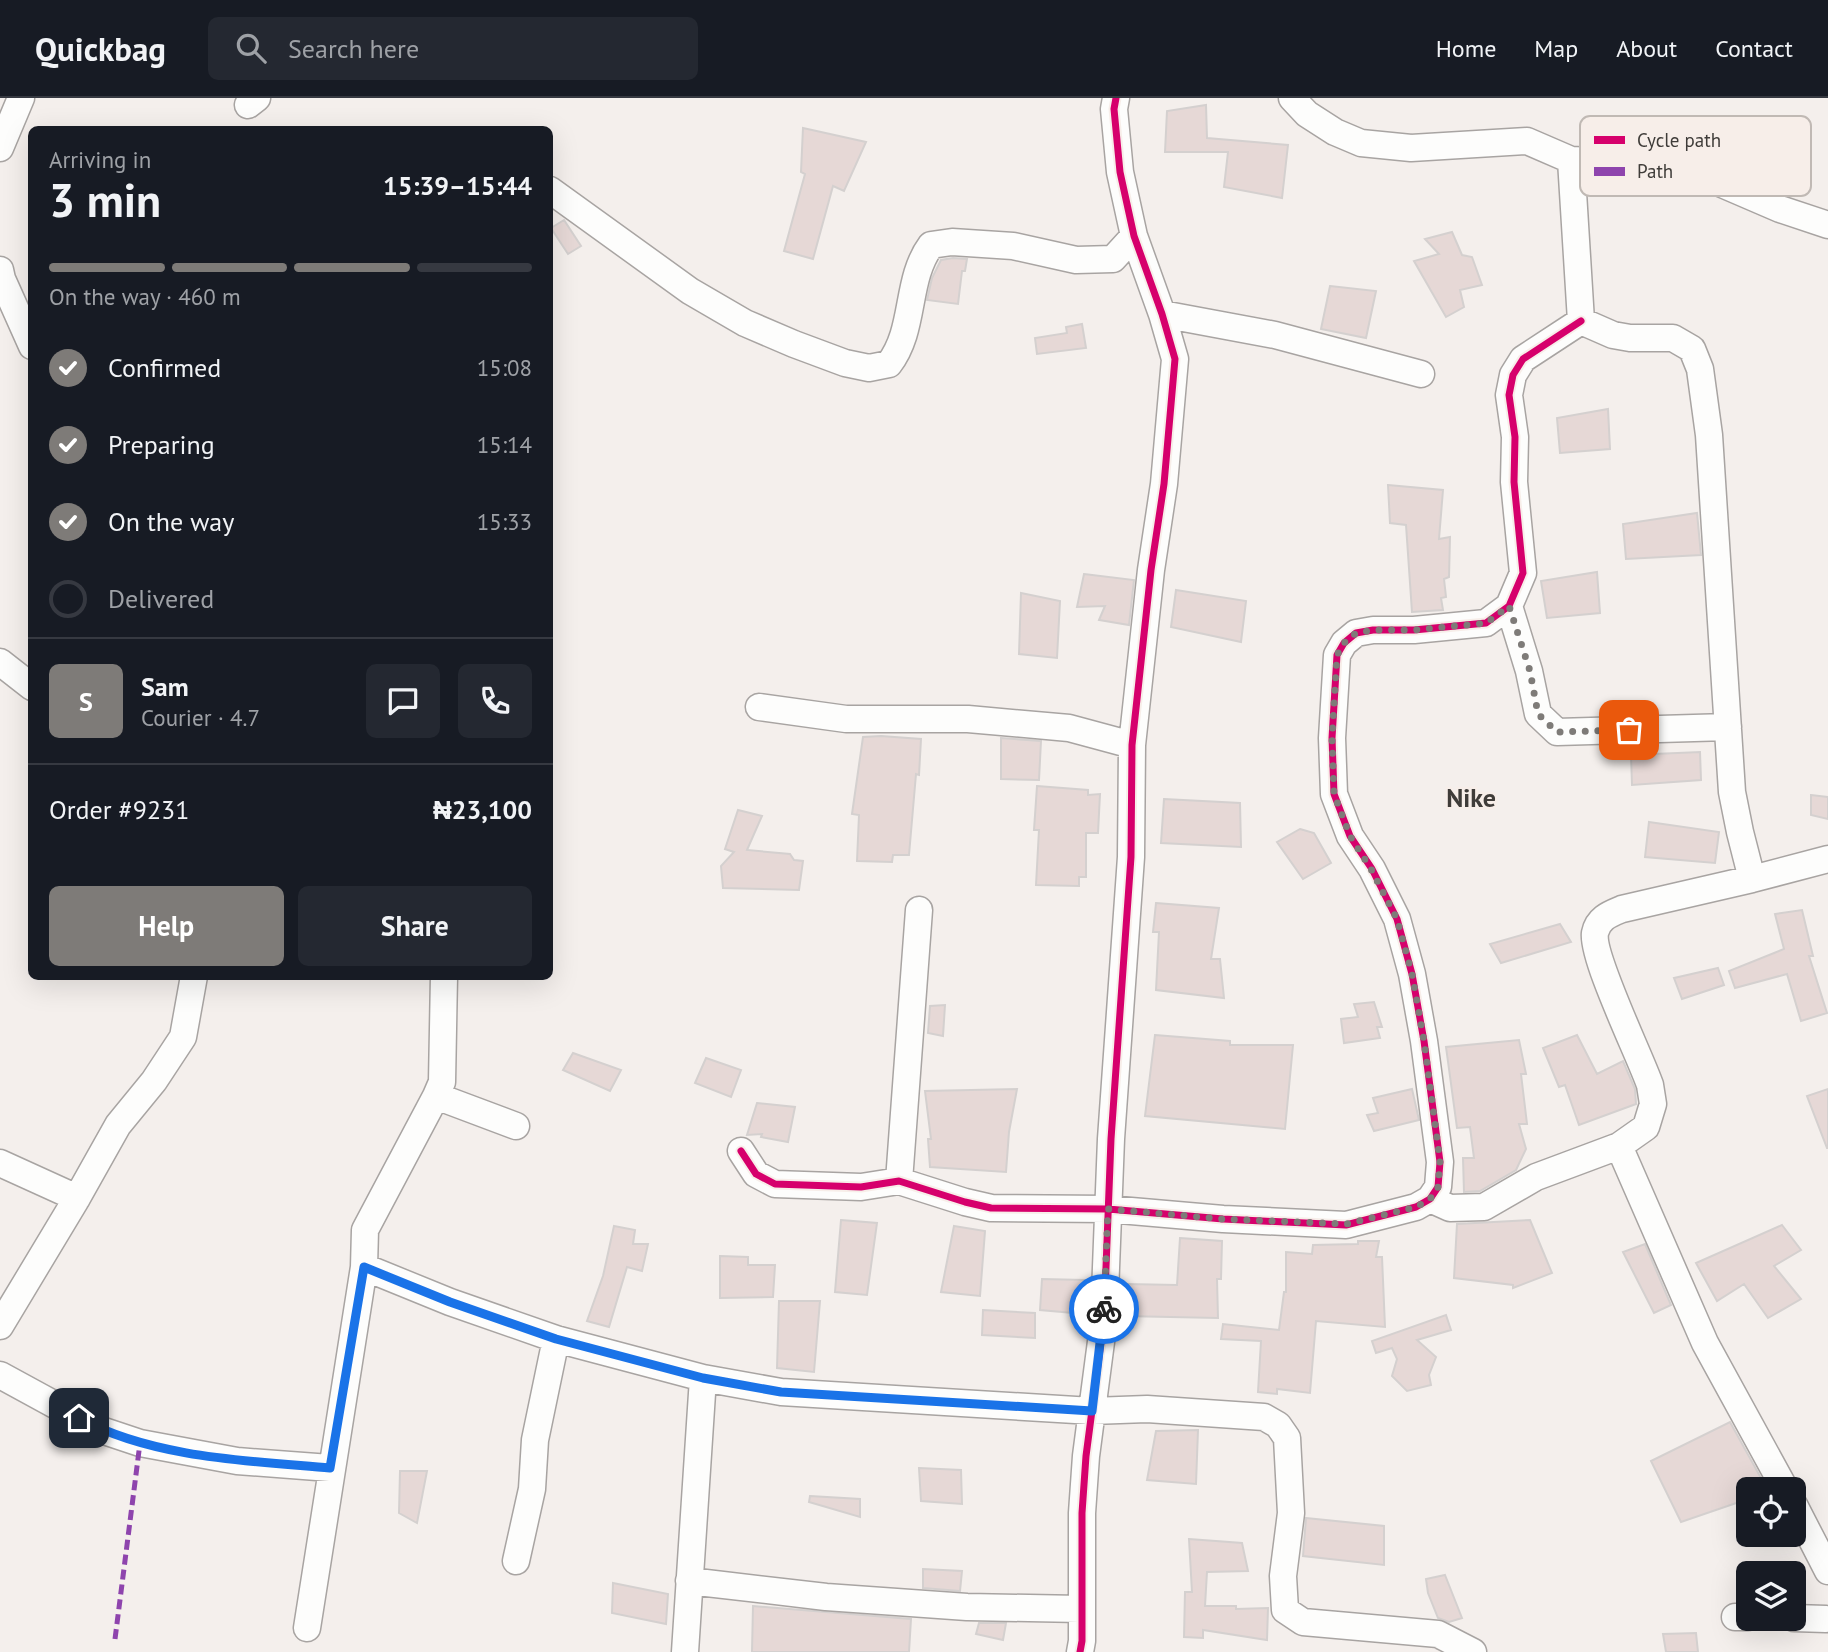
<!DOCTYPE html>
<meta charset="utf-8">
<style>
:root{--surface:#171b24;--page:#242831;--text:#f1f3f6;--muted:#9ea1a6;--line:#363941;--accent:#7e7b78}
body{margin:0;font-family:"PT Sans",sans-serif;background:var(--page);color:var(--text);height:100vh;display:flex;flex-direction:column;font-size:26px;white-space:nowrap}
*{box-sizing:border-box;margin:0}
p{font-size:23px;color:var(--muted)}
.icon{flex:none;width:38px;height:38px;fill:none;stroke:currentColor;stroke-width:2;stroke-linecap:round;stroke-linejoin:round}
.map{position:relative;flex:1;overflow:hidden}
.details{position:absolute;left:28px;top:28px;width:525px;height:854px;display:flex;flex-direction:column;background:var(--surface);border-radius:10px;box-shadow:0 7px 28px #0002}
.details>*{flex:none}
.buttons{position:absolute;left:1736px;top:1379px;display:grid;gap:14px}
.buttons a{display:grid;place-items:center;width:70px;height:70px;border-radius:10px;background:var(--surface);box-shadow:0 7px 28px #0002;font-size:35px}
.pin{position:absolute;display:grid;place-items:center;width:60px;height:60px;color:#fff;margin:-30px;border-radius:14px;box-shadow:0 4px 10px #0006}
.courier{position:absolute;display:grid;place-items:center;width:70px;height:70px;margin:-35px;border:5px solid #1a73e8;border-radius:50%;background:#fff;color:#222;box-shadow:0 2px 9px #0007}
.overview em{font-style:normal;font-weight:700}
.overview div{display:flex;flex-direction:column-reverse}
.overview{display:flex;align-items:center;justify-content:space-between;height:119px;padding:0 21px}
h1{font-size:46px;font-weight:700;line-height:52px}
.bar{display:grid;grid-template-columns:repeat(4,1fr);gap:10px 7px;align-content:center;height:84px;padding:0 21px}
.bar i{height:9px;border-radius:5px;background:var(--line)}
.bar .on{background:var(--accent)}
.bar p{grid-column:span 4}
.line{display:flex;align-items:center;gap:18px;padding:0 21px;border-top:2px solid var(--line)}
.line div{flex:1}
.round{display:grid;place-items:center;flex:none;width:74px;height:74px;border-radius:10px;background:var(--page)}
ol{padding:0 21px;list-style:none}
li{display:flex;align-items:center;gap:21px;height:77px}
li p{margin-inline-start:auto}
li .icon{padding:7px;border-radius:50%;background:var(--accent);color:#fff;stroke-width:4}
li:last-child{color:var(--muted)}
li i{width:38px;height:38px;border:4px solid var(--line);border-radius:50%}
.button{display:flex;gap:14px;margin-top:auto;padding:14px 21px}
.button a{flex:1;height:80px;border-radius:10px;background:var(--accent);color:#fff;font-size:28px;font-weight:700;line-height:80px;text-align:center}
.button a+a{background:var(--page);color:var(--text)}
header{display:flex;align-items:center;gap:42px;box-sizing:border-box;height:98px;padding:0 35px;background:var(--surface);border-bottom:2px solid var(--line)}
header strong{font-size:33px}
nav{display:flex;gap:38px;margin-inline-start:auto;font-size:24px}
.search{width:490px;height:63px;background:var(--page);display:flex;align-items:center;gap:18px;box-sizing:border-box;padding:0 24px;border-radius:10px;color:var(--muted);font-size:26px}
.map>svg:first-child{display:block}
.building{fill:#e6d8d6;stroke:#d4d0cf;stroke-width:2}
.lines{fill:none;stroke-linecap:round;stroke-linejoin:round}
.minor-casing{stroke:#a8a4a2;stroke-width:29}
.minor{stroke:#fdfdfc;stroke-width:26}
.quiet{stroke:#8e44ad;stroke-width:5;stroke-dasharray:10 5;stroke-linecap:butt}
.cycleway-casing{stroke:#f7eee9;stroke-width:11}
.cycleway{stroke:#d6006c;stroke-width:7}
.done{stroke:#7e7b78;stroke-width:7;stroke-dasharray:0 12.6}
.route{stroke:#1a73e8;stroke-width:9}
.labels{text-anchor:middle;stroke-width:5;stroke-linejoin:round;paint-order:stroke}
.district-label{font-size:26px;font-weight:bold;fill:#3f3c39;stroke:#f7eee9}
.key{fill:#f7eee9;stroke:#c0b9b4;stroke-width:2}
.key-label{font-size:19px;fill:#3f3c39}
</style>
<header>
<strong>Quickbag</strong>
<div class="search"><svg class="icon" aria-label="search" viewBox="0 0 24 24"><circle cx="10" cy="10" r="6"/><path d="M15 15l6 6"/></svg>Search here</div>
<nav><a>Home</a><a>Map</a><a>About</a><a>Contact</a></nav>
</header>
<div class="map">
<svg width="1828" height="1554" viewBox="0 0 1828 1554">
<rect width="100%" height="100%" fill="#f4efec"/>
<!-- building -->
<path class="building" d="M1206,7L1207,40L1288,47L1282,100L1224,89L1228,54H1165L1167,13Z
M803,30L866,44L844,93L833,88L813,161L784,153L805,76L801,74Z
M564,122L581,148L568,156L551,130Z
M1452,134L1462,157L1472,159L1482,187L1460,192L1464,209L1446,219L1414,163L1439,156L1425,141Z
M953,160L967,161L965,173H962L958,206L927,202L932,180L941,162Z
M1330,188L1376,193L1366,240L1321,231Z
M1082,226L1086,250L1037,256L1035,240L1067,235L1066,229Z
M1608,311L1610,351L1560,355L1557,320Z
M1388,387L1443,392L1439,441L1450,439L1449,479L1444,481L1446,499L1441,500L1443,512L1412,514L1406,427L1390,425Z
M1697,415L1701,457L1626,461L1623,426Z
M1597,474L1600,515L1547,520L1541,483Z
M1084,476L1134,482L1129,527L1099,522L1105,508L1077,509Z
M1176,492L1246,503L1241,544L1171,529Z
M1021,495L1060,503L1057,560L1019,556Z
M881,638L921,641L919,677L916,676L909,757H893L892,764L857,763L859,717L852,716L863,639Z
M1001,640L1041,643L1039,682L1001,681Z
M1700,654L1701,682L1632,687L1631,657Z
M1037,688L1088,692V697L1100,696L1098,735H1086V779H1079V788L1036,787L1039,732H1034Z
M1811,697L1828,699V721L1811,717Z
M1164,701L1240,705L1241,749L1161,745Z
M738,712L762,718L747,752L790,756L794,762L803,763L799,792L723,790L721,768L734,754L725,751Z
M1649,724L1719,734L1715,765L1645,759Z
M1300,731L1314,735L1331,765L1303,781L1277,744Z
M1156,805L1219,810L1211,861H1220L1224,900L1156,892L1159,834H1153Z
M1802,812L1813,858H1809L1827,915L1801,923L1787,876L1735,890L1729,873L1784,851L1775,816Z
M1560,826L1571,844L1501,865L1490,846Z
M1718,870L1724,887L1682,901L1674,880Z
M1374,904L1382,929H1377L1380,940L1344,945L1341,921L1358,919L1354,906Z
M945,907L943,938L928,935L930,908Z
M1155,937L1230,943V947H1293L1285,1031L1145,1018Z
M1577,937L1597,976L1623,963L1635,991L1636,1006L1579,1027L1565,987L1559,989L1543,950Z
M1519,942L1526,976H1521L1527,1026H1519L1526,1051L1516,1072L1480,1093L1464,1094L1463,1060H1474L1470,1029L1457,1030L1446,949Z
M573,955L621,972L610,993L563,972Z
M706,960L741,972L731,999L695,985Z
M1017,991L1009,1034L1006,1074L930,1069L928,1041H931L925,993Z
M1412,991L1419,1022L1374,1033L1367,1017L1378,1015L1373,1000Z
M1828,991V1050H1827L1807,998Z
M757,1005L795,1009L788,1044L761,1039L762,1036L747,1037Z
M841,1122L877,1125L867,1197L835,1194Z
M1530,1122L1552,1175L1513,1190V1187L1454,1180L1457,1126Z
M1782,1127L1801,1152L1774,1168L1801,1201L1768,1220L1744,1186L1717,1203L1696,1165Z
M614,1128L635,1132L633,1146H648L642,1173L627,1169L609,1229L587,1223L603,1178Z
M954,1128L985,1133L980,1198L941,1194Z
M1180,1140L1222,1143L1221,1181H1217L1218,1220L1123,1218L1127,1186L1177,1187Z
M1358,1143H1379L1376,1159H1382L1385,1229L1316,1223L1310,1295L1277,1291V1296L1258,1294L1261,1243L1221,1241L1223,1226L1279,1232L1284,1194H1286V1154L1312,1156L1313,1147L1358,1146Z
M1645,1146L1671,1207L1654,1215L1623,1154Z
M720,1158L748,1159V1167H775L773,1199L720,1200Z
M1042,1181L1085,1182L1084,1216L1040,1212Z
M779,1203H820L814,1274L777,1270Z
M983,1212L1035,1215V1240L982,1237Z
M1446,1217L1451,1232L1417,1242L1436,1259L1429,1277L1431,1287L1407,1293L1392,1278L1397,1261L1392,1250L1376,1255L1372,1243Z
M1730,1324L1767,1391H1748V1401L1681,1424L1651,1363Z
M1198,1332L1196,1386L1147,1382L1156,1333Z
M919,1370L961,1372L962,1406L921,1403Z
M400,1373H427L417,1425L399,1415Z
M810,1398L860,1401V1419L809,1404Z
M1306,1420L1384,1428V1467L1303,1458Z
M1189,1441L1242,1445L1248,1473L1207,1474L1205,1508H1236V1511L1268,1510L1267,1542L1203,1532V1540L1184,1539L1185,1494H1192Z
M923,1471L962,1473L960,1493L923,1490Z
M1445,1477L1462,1520L1449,1524L1438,1520L1428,1495L1426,1481Z
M613,1485L668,1496L666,1526L612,1515Z
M753,1508L911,1521L909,1554H752Z
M979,1525H1006L1003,1542L976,1536Z
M1696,1535L1698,1554H1666L1663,1536Z"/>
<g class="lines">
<!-- minor casing -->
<g class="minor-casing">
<path id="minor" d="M1292,0L1307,16L1335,34L1361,45L1411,50L1527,43L1571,62L1637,65L1701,77L1780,111L1828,127
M248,7L257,0
M0,50L21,0
M1571,62L1581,223
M550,92L690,193L745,225L794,246L845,265L869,270L889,266C916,231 905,182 931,147L952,144L1013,148L1076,162L1113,161L1134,138
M0,172L2,181L32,248
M1162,216L1275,237L1421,276
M1581,223L1613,237L1630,240H1673L1692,251L1700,271L1709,337L1732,694L1740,734L1752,781
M1509,508L1529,573L1538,616L1557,634L1728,629
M0,564L32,589
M759,609L846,621H968L1069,630L1132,647
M436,998L516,1028
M1619,1048L1705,1245L1785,1391
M741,1053L756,1076L775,1086L861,1089L899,1083L965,1104L991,1110L1108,1111L1223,1121L1346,1127L1416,1109L1430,1101L1438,1089L1440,1064L1424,943L1412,876L1397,821L1372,771L1350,738L1334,696L1332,640L1337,557L1344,545L1356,535L1373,532H1414L1486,525L1509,508L1523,475L1514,384L1515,339L1509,297L1513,277L1523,261L1581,223
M0,1065L77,1100
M899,1083L919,812
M1430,1101L1450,1110L1484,1109L1536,1079L1619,1048L1646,1029L1653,1006L1650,987C1640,958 1591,858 1595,835C1598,820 1610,816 1622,811L1752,781L1828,761
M364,1169L450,1204L556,1241L703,1280L781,1294L1092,1313L1147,1311L1264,1319L1278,1327L1287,1340L1291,1415L1283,1478L1285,1512L1303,1524L1438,1536L1473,1554
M0,1228L77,1100L118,1027L154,983L183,939L194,878
M0,1277L101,1332L140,1345L237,1363L330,1370
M1794,1407L1828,1473
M516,1463L532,1391L535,1342L556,1241
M689,1483L826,1499L967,1509L1081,1511
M1735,1519H1748
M1794,1520L1826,1521
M307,1530L364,1169L365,1132L436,998L442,984L444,878
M685,1554L703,1280
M1080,1554L1082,1543V1415L1086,1358L1104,1221L1111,1041L1131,759L1132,647L1151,472L1164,386L1175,261L1162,216L1134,138L1120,74L1114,11L1116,0"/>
</g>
<!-- minor -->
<use href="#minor" class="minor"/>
<!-- quiet -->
<path class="quiet" d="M115,1541L140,1345"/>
<!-- cycleway casing -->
<g class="cycleway-casing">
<path id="cycleway" d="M741,1053L756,1076L775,1086L861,1089L899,1083L965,1104L991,1110L1108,1111L1223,1121L1346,1127L1416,1109L1430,1101L1438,1089L1440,1064L1424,943L1412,876L1397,821L1372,771L1350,738L1334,696L1332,640L1337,557L1344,545L1356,535L1373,532H1414L1486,525L1509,508L1523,475L1514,384L1515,339L1509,297L1513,277L1523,261L1581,223
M1080,1554L1082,1543V1415L1086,1358L1104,1221L1111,1041L1131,759L1132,647L1151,472L1164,386L1175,261L1162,216L1134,138L1120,74L1114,11L1116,0"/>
</g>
<!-- cycleway -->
<use href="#cycleway" class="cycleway"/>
</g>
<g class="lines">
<!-- done -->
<path class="done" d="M1104,1211L1108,1111L1223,1121L1346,1126L1416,1109L1430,1101L1438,1089L1440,1063L1424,943L1412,876L1397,821L1371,771L1350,738L1334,696L1332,640L1337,557L1344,545L1356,535L1373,532H1415L1486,525L1509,508L1530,573L1538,616L1557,634L1629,632"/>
<!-- route -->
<path class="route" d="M79,1320C152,1360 249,1363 330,1370L364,1169L450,1204L556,1241L703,1280L781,1294L1092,1313L1104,1211"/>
</g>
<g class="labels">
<!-- district labels -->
<g class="district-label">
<text x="1471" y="709">Nike</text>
</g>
</g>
<!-- legend -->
<rect x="1580" y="18" width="231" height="80" rx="10" class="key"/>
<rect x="1594" y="38" width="31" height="8" fill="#d6006c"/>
<rect x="1594" y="69" width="31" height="9" fill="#8e44ad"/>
<g class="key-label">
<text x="1637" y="49">Cycle path</text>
<text x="1637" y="80">Path</text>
</g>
</svg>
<div class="buttons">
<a><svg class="icon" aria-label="locate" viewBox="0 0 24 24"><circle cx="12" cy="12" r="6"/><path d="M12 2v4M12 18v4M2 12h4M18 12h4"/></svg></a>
<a><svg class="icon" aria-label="layers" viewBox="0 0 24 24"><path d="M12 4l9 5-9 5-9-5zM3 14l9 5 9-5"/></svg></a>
</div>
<div class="pin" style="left:1629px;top:632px;background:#ea580c"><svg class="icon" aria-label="bag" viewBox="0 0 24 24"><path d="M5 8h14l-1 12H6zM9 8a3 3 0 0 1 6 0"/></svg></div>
<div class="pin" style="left:79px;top:1320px;background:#1f2937"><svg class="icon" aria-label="home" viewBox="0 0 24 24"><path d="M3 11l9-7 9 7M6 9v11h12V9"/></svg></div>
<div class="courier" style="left:1104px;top:1211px"><svg class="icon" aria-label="bike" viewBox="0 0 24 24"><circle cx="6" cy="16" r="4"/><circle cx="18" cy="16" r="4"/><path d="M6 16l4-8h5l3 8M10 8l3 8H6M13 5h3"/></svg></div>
<section class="details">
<div class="overview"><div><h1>3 min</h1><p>Arriving in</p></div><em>15:39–15:44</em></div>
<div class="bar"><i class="on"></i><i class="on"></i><i class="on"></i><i></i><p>On the way · 460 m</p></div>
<ol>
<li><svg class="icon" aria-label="check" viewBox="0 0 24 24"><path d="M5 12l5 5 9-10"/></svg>Confirmed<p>15:08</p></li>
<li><svg class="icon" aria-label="check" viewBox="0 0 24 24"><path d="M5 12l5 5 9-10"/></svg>Preparing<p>15:14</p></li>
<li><svg class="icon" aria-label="check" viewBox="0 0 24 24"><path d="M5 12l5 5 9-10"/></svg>On the way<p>15:33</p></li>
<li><i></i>Delivered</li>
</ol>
<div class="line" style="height:126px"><b class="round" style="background:var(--accent);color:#fff">S</b><div><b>Sam</b><p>Courier · 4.7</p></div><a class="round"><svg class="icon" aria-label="chat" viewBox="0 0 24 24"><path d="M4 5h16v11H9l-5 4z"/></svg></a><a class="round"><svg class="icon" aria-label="phone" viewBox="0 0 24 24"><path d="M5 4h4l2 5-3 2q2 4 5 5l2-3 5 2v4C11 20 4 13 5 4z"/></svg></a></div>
<div class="line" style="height:91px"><div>Order #9231</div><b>₦23,100</b></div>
<div class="button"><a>Help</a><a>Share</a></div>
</section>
</div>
